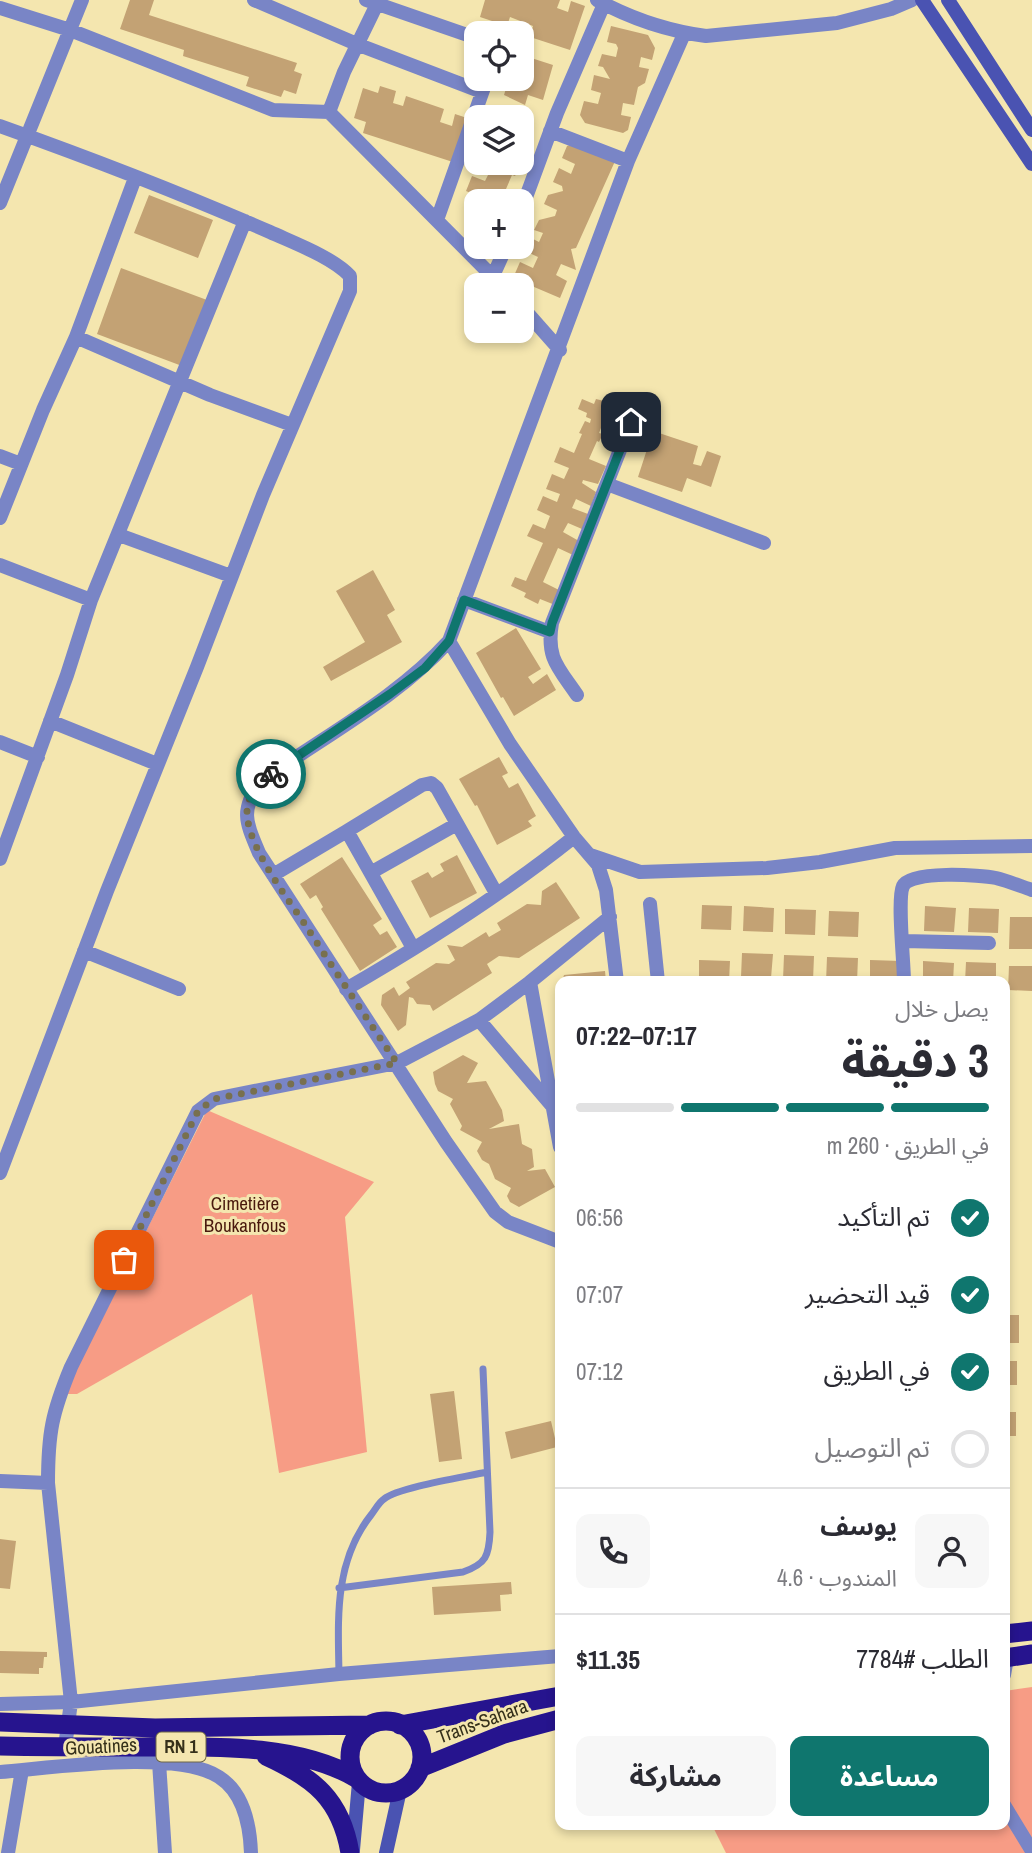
<!DOCTYPE html>
<html lang="ar">
<meta charset="utf-8">
<style>
:root{--surface:#fff;--page:#f7f7f7;--text:#2b2b33;--muted:#7c7c81;--line:#e1e1e2;--accent:#0f766e}
body{margin:0;font-family:"Archivo Narrow","Noto Sans Arabic",sans-serif;background:var(--page);color:var(--text);direction:rtl;height:100vh;display:flex;flex-direction:column;font-size:26px;white-space:nowrap}
*{box-sizing:border-box;margin:0}
p{font-size:23px;color:var(--muted)}
.icon{flex:none;width:38px;height:38px;fill:none;stroke:currentColor;stroke-width:2;stroke-linecap:round;stroke-linejoin:round}
.map{position:relative;flex:1;overflow:hidden;direction:ltr}
.sheet{position:absolute;left:555px;top:976px;width:455px;height:854px;display:flex;flex-direction:column;background:var(--surface);border-radius:14px;box-shadow:0 4px 10px #0003;direction:rtl}
.sheet>*{flex:none}
.buttons{position:absolute;left:464px;top:21px;display:grid;gap:14px}
.buttons a{display:grid;place-items:center;width:70px;height:70px;border-radius:14px;background:var(--surface);box-shadow:0 4px 10px #0003;font-size:35px}
.pin{position:absolute;display:grid;place-items:center;width:60px;height:60px;color:#fff;margin:-30px;border-radius:14px;box-shadow:0 4px 10px #0006}
.courier{position:absolute;display:grid;place-items:center;width:70px;height:70px;margin:-35px;border:5px solid #0f766e;border-radius:50%;background:#fff;color:#222;box-shadow:0 2px 9px #0007}
.overview em{font-style:normal;font-weight:700}
.overview div{display:flex;flex-direction:column-reverse}
.overview{display:flex;align-items:center;justify-content:space-between;height:119px;padding:0 21px}
h1{font-size:46px;font-weight:700;line-height:52px}
.bar{display:grid;grid-template-columns:repeat(4,1fr);gap:10px 7px;align-content:center;height:84px;padding:0 21px}
.bar i{height:9px;border-radius:5px;background:var(--line)}
.bar .selected{background:var(--accent)}
.bar p{grid-column:span 4}
.line{display:flex;align-items:center;gap:18px;padding:0 21px;border-top:2px solid var(--line)}
.line div{flex:1}
.round{display:grid;place-items:center;flex:none;width:74px;height:74px;border-radius:14px;background:var(--page)}
ol{padding:0 21px;list-style:none}
li{display:flex;align-items:center;gap:21px;height:77px}
li p{margin-inline-start:auto}
li .icon{padding:7px;border-radius:50%;background:var(--accent);color:#fff;stroke-width:4}
li:last-child{color:var(--muted)}
li i{width:38px;height:38px;border:4px solid var(--line);border-radius:50%}
.primary-button{display:flex;gap:14px;margin-top:auto;padding:14px 21px}
.primary-button a{flex:1;height:80px;border-radius:14px;background:var(--accent);color:#fff;font-size:28px;font-weight:700;line-height:80px;text-align:center}
.primary-button a+a{background:var(--page);color:var(--text)}
.map>svg:first-child{display:block}
.green{fill:#f79c85}
.building{fill:#c3a274}
.lines{fill:none;stroke-linecap:round;stroke-linejoin:round}
.service{stroke:#7985c6;stroke-width:7}
.minor{stroke:#7985c6;stroke-width:14}
.secondary{stroke:#4a53b2;stroke-width:14}
.trunk{stroke:#26148e;stroke-width:19}
.done{stroke:#78704e;stroke-width:7;stroke-dasharray:0 12.6}
.route{stroke:#0f766e;stroke-width:9}
.labels{text-anchor:middle;stroke-width:6;stroke-linejoin:round;paint-order:stroke}
.shield{fill:#f4e6af;stroke:#6e6747;stroke-width:2}
.shield-label{font-size:18px;font-weight:bold;fill:#35301a}
.park-label{font-size:19px;fill:#49190d;stroke:#f4e6af}
.street-label{font-size:19px;fill:#35301a;stroke:#f4e6af}
</style>
<div class="map">
<svg width="1032" height="1853" viewBox="0 0 1032 1853">
<rect width="100%" height="100%" fill="#f4e6af"/>
<!-- green -->
<path class="green" d="M207,1110L374,1182L345,1217L367,1452L279,1473L252,1294L77,1394H64Z
M1032,1687V1853H726L713,1827L714,1825H1004L1005,1691Z"/>
<!-- building -->
<path class="building" d="M130,0H154L149,15L297,63L294,71L302,74L296,94L284,90L281,97L246,86L249,77L183,56L184,50L120,29Z
M485,0H560L557,8L568,12L571,1L585,6L570,50L530,37L533,26L510,17L507,26L480,17Z
M611,26L648,35L655,48L652,60L641,57L639,67L649,69L645,83L638,87L634,105L623,103L621,115L631,117L628,130L623,133L585,123L580,115L584,101L598,104L601,93L591,90L594,75L610,79L603,67L598,66L602,54L616,57L618,48L616,44L607,42Z
M522,55L553,65L543,100L528,95L525,105L504,95L508,82L522,86L526,75L522,73Z
M380,86L396,91L393,103L403,106L406,96L444,109L440,122L452,126L455,114L470,119L456,163L363,133L366,122L354,118L363,88L378,93Z
M580,142L616,159L576,248L571,249L576,270L561,264L556,275L567,281L560,298L513,278L520,262L533,268L538,257L525,251L531,238L539,242L543,233L534,230L539,220L555,216L557,210L544,204L548,195L563,191L562,186L553,182L559,168L571,174L575,164L562,158L567,146Z
M478,163H505L504,165L518,171L515,176L512,175L506,189L519,195L517,201H490L466,191L472,176L485,181L490,171L477,165Z
M149,195L213,220L198,258L134,233Z
M121,268L207,300L182,366L97,334Z
M582,399L594,404L596,399L604,401L613,405L612,409L627,415L618,436L601,428L599,433L603,434L599,442L597,441L589,459L606,466L598,484L583,480L582,483L596,492L591,506L576,499L572,508L588,514L582,529L568,523L563,532L579,541L573,555L558,548L543,582L561,591L555,605L540,599L538,604L524,597L526,593L511,586L515,577L526,581L543,543L527,536L533,524L545,529L550,516L537,510L543,496L557,502L560,494L546,489L552,474L564,479L569,468L554,462L560,447L574,453L582,434L579,433L585,421L590,423L591,419L586,417L587,413L578,409Z
M653,431L698,446L693,464L701,466L707,451L721,456L711,487L687,478L682,492L638,477Z
M373,570L395,610L387,615L402,642L331,681L323,667L365,642L336,591Z
M516,628L541,669L528,677L533,684L547,674L556,690L514,716L503,697L501,698L476,653Z
M499,757L508,773L502,776L509,788L518,783L536,816L528,821L532,826L497,845L477,805L475,806L459,779Z
M457,855L477,893L430,918L411,881L428,872L432,878L444,871L440,864Z
M342,857L382,919L373,925L380,935L387,931L397,947L360,971L321,909L323,907L316,895L310,899L300,884Z
M556,882L580,918L519,958L499,956L487,964L492,973L433,1011L430,1005L417,1004L413,998L409,997L406,1025L398,1031L381,1005L382,995L394,987L399,996L410,988L406,982L436,963L449,964L455,960L447,945L462,947L486,932L489,937L501,930L497,923L527,904L541,905L542,891Z
M702,905L732,906L731,930L701,929Z
M744,906L774,908L773,932L743,931Z
M925,906L956,908L954,932L924,931Z
M969,908L999,909L998,933L968,932Z
M785,909L816,910L815,935L785,934Z
M829,911L859,912L858,937L828,936Z
M1010,917H1032V949H1009Z
M742,953L773,954L771,978L741,977Z
M784,955L814,956L813,981L783,980Z
M827,957L858,958L857,982H826Z
M699,960L730,961L729,982H699Z
M870,960L901,961L900,982H870Z
M923,961L954,963L953,982H923Z
M966,962L996,963V982H965Z
M1009,966H1032V991L1008,990Z
M605,971L606,982H562L564,975Z
M463,1055L478,1063L467,1083L486,1081L502,1110L504,1121L489,1129L519,1124L522,1144L532,1149L534,1167L527,1171L545,1169L555,1187L519,1207L510,1202L507,1196L511,1188L495,1179L489,1164L482,1160L477,1151L482,1142L460,1130L462,1126L450,1104L453,1099L438,1091L435,1084L433,1072Z
M1004,1315H1019V1343H1004Z
M1004,1361H1017V1385H1004Z
M454,1391L462,1459L439,1462L430,1394Z
M1004,1412H1016V1436H1004Z
M551,1421L557,1447L511,1459L505,1432Z
M0,1539L16,1541L10,1589L0,1588Z
M511,1582L512,1594L500,1595L501,1611L434,1615L432,1587Z
M0,1651L47,1652V1657H44L43,1668H39V1674L0,1673Z"/>
<g class="lines">
<!-- service -->
<path class="service" d="M339,1588L463,1572C486,1564 489,1556 490,1532L483,1369
M339,1674C338,1618 334,1562 371,1515C375,1510 379,1502 384,1499C399,1487 465,1477 487,1472"/>
<!-- minor -->
<path class="minor" d="M254,0L359,45L482,92
M366,0L476,38
M379,0L344,72L329,112L501,285
M597,0C630,18 669,31 706,36L837,23L891,9L912,0
M0,8L70,30L273,110L329,112
M0,126C90,158 183,194 270,232C294,243 332,257 350,276V291L263,495L197,667L107,891L0,1173
M550,131L628,161
M135,178L76,337L210,395L292,425
M0,203L82,0
M522,208L557,113L604,4
M437,220L487,79
M493,276L506,247
M522,307L560,350
M0,456L21,464
M607,484L764,543
M0,518L43,410L76,337
M119,535L231,576
M0,565L91,600
M464,600L550,632
M449,641L510,744L574,837L598,865L606,890L617,982
M577,695C558,667 546,658 552,623L631,422
M50,721L157,764
M0,742L38,757
M590,855L640,872L767,868L820,862L895,848L1032,846
M0,859L67,675L91,600L245,221
M372,872L457,824
M273,875L347,831
M650,904L658,982
M904,941L989,943
M413,948L347,831L422,785L431,783L437,788L496,893
M84,951L179,989
M904,982C904,962 897,899 903,886C910,870 981,875 996,878C1008,881 1020,886 1032,890
M346,989C424,944 504,893 574,837
M479,1020L553,1107
M560,1147L530,982L610,917
M560,1242L508,1222L495,1212L446,1142L259,853C246,822 240,811 260,782C324,736 396,699 449,641L628,161L684,34
M0,1481L48,1483L71,1702L65,1747
M48,1483C48,1433 52,1413 71,1367L198,1111L214,1099L397,1063L479,1020L530,982
M1004,1675L1007,1658
M0,1704L71,1702L339,1674L560,1656
M159,1762L165,1853
M0,1772C51,1768 177,1749 219,1777C244,1793 250,1825 251,1853
M1004,1805L1032,1851
M8,1853L22,1770"/>
<!-- secondary -->
<path class="secondary" d="M922,0L1032,164
M948,0L1032,130
M353,1850L359,1782
M386,1853L400,1790"/>
<!-- trunk -->
<path class="trunk" d="M1004,1634L1032,1631
M1004,1658L1032,1654
M350 1757a36 36 0 1 1 72 0a36 36 0 1 1-72 0Z
M0,1722L155,1728L370,1725
M400,1725L560,1696
M0,1746C45,1747 90,1747 135,1747C204,1747 295,1742 356,1778
M266,1756C314,1778 341,1799 350,1853
M420,1768L504,1734L560,1719"/>
</g>
<g class="lines">
<!-- done -->
<path class="done" d="M124,1260L198,1111L214,1099L397,1063C367,1019 337,974 308,929C289,900 247,847 247,812C247,795 258,783 271,774"/>
<!-- route -->
<path class="route" d="M271,774L390,694L425,668L449,641L464,600L550,632L552,623L631,422"/>
</g>
<g class="labels">
<!-- shield labels -->
<rect class="shield" x="156.5" y="1732.5" width="49" height="29" rx="5"/>
<g class="shield-label">
<text x="181" y="1753">RN 1</text>
</g>
<!-- park labels -->
<g class="park-label">
<text x="245" y="1210">Cimetière<tspan x="245" dy="22">Boukanfous</tspan></text>
</g>
<!-- street labels -->
<g class="street-label">
<text transform="translate(482 1721) rotate(-20)" y="7">Trans-Sahara</text>
<text transform="translate(101 1746) rotate(-3)" y="7">Gouatines</text>
</g>
</g>
</svg>
<div class="buttons">
<a><svg class="icon" aria-label="locate" viewBox="0 0 24 24"><circle cx="12" cy="12" r="6"/><path d="M12 2v4M12 18v4M2 12h4M18 12h4"/></svg></a>
<a><svg class="icon" aria-label="layers" viewBox="0 0 24 24"><path d="M12 4l9 5-9 5-9-5zM3 14l9 5 9-5"/></svg></a>
<a>+</a>
<a>−</a>
</div>
<div class="pin" style="left:124px;top:1260px;background:#ea580c"><svg class="icon" aria-label="bag" viewBox="0 0 24 24"><path d="M5 8h14l-1 12H6zM9 8a3 3 0 0 1 6 0"/></svg></div>
<div class="pin" style="left:631px;top:422px;background:#1f2937"><svg class="icon" aria-label="home" viewBox="0 0 24 24"><path d="M3 11l9-7 9 7M6 9v11h12V9"/></svg></div>
<div class="courier" style="left:271px;top:774px"><svg class="icon" aria-label="bike" viewBox="0 0 24 24"><circle cx="6" cy="16" r="4"/><circle cx="18" cy="16" r="4"/><path d="M6 16l4-8h5l3 8M10 8l3 8H6M13 5h3"/></svg></div>
<section class="sheet">
<div class="overview"><div><h1>3 دقيقة</h1><p>يصل خلال</p></div><em>07:17–07:22</em></div>
<div class="bar"><i class="selected"></i><i class="selected"></i><i class="selected"></i><i></i><p>في الطريق · 260 m</p></div>
<ol>
<li><svg class="icon" aria-label="check" viewBox="0 0 24 24"><path d="M5 12l5 5 9-10"/></svg>تم التأكيد<p>06:56</p></li>
<li><svg class="icon" aria-label="check" viewBox="0 0 24 24"><path d="M5 12l5 5 9-10"/></svg>قيد التحضير<p>07:07</p></li>
<li><svg class="icon" aria-label="check" viewBox="0 0 24 24"><path d="M5 12l5 5 9-10"/></svg>في الطريق<p>07:12</p></li>
<li><i></i>تم التوصيل</li>
</ol>
<div class="line" style="height:126px"><a class="round"><svg class="icon" aria-label="person" viewBox="0 0 24 24"><circle cx="12" cy="8" r="4"/><path d="M4 21q1-7 8-7t8 7"/></svg></a><div><b>يوسف</b><p>المندوب · 4.6</p></div><a class="round"><svg class="icon" aria-label="phone" viewBox="0 0 24 24"><path d="M5 4h4l2 5-3 2q2 4 5 5l2-3 5 2v4C11 20 4 13 5 4z"/></svg></a></div>
<div class="line" style="height:91px"><div>الطلب #7784</div><b>$11.35</b></div>
<div class="primary-button"><a>مساعدة</a><a>مشاركة</a></div>
</section>
</div>
